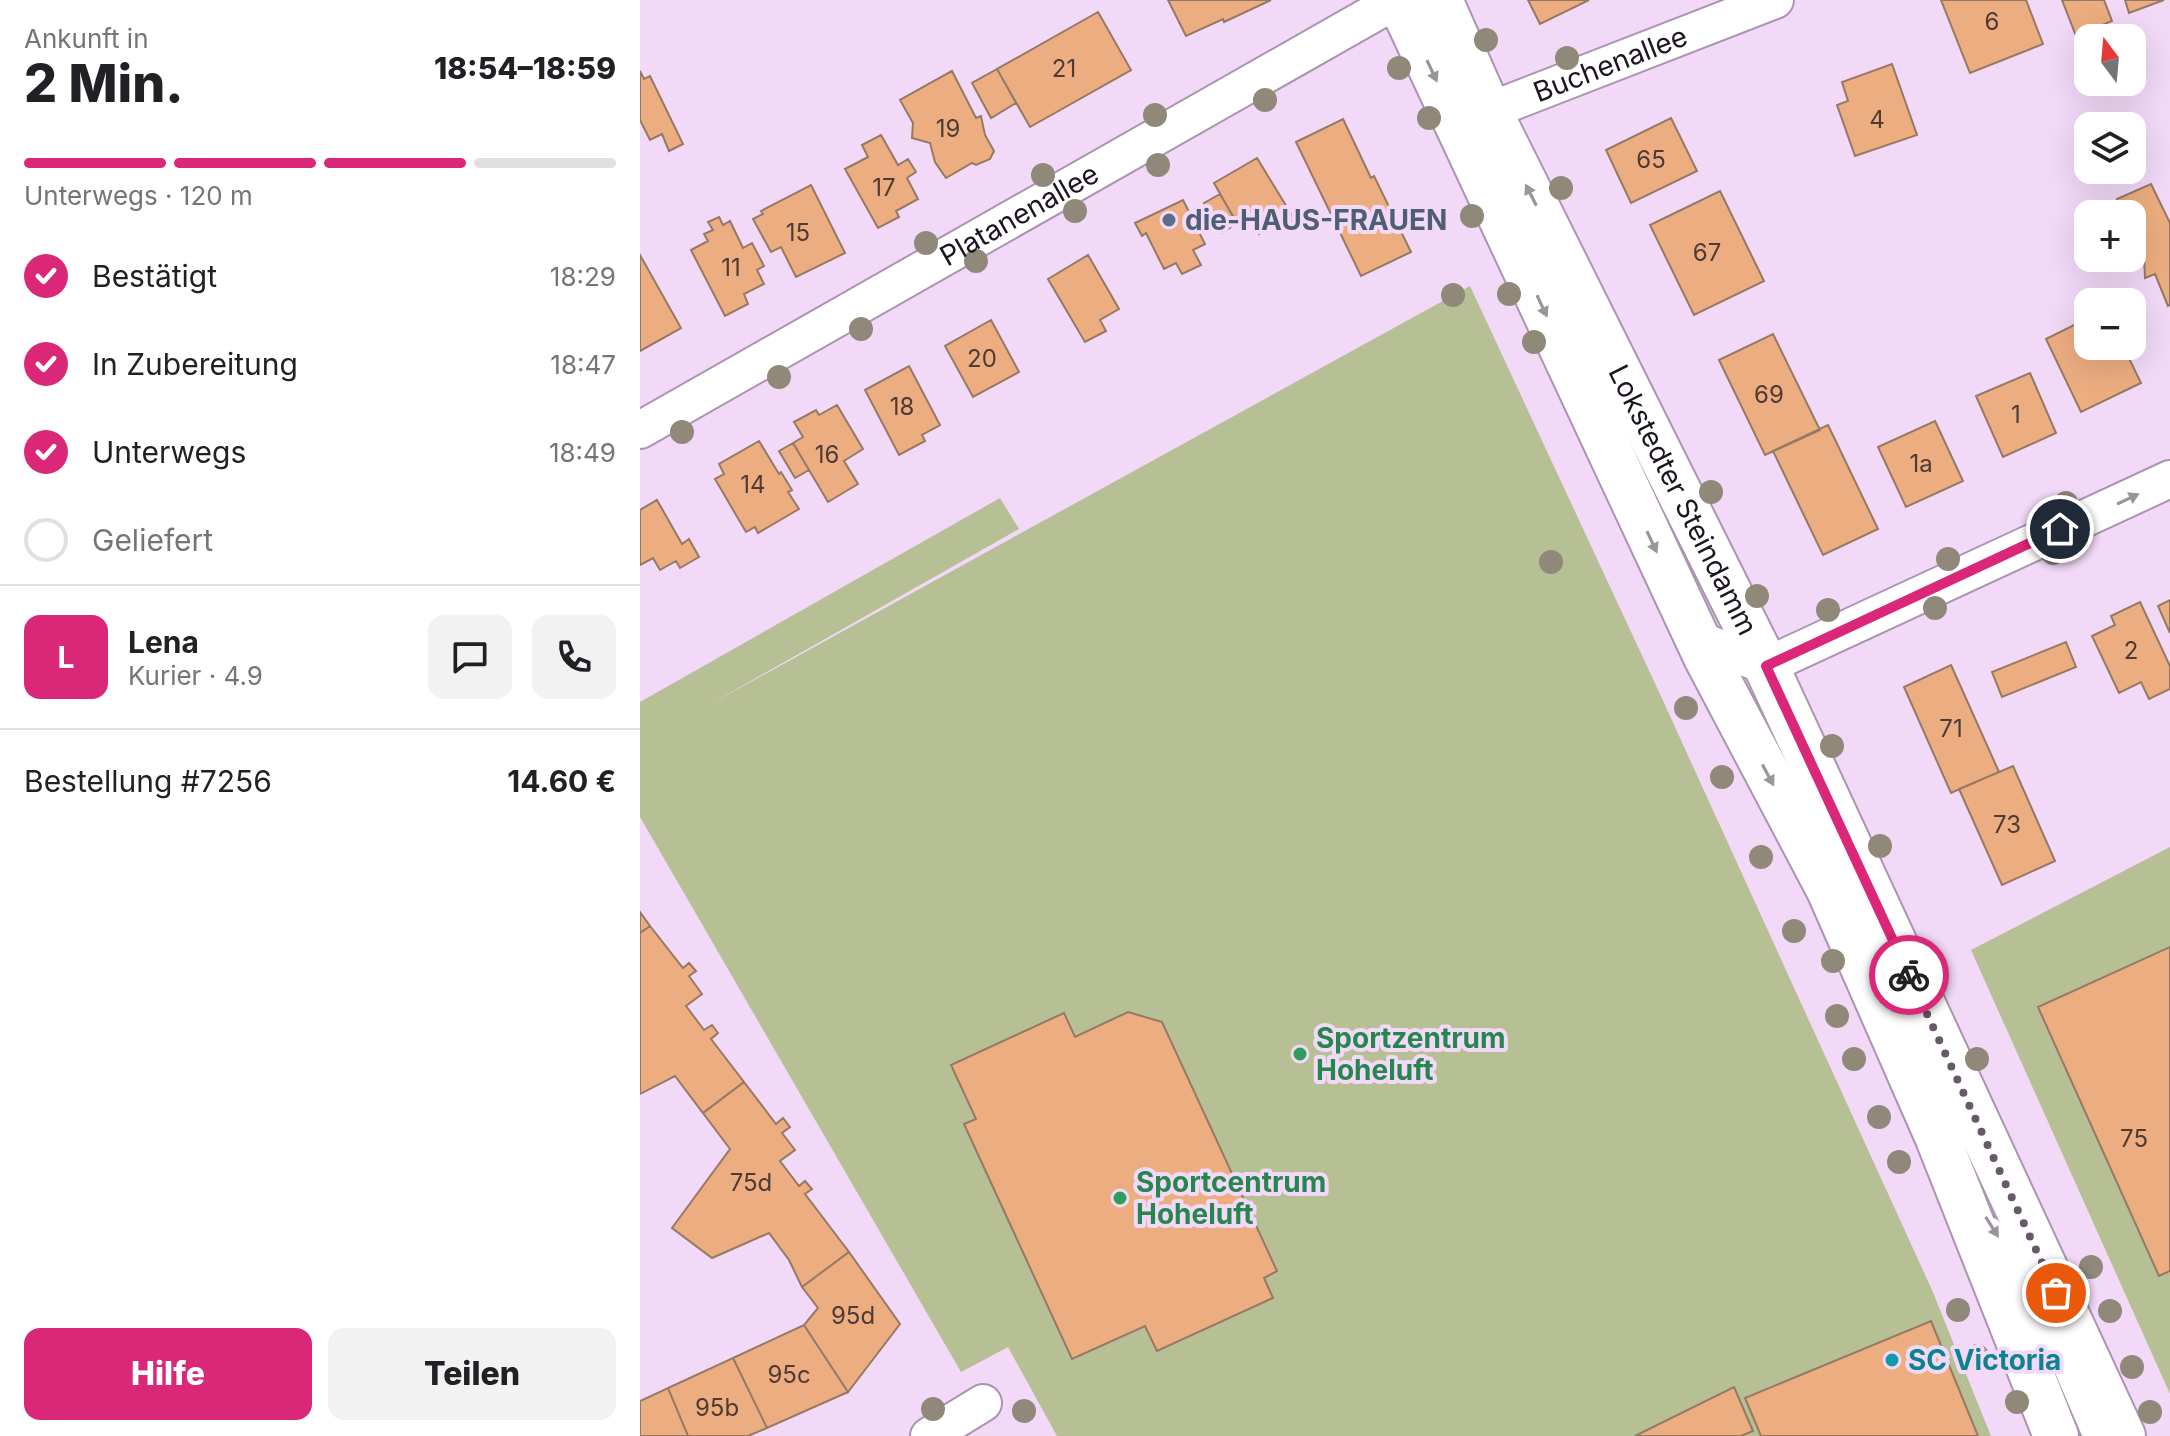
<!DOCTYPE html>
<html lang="de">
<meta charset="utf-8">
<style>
:root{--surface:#fff;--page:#f2f2f2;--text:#202124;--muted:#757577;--line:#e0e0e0;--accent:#db2777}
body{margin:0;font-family:Inter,sans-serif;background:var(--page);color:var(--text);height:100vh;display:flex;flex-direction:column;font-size:30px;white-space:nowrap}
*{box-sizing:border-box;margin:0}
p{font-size:26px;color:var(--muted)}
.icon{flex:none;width:44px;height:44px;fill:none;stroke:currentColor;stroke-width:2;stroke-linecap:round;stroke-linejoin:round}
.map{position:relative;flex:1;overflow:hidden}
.drawer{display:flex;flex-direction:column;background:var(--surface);width:640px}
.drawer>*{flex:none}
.needle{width:52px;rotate:344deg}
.controls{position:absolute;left:1434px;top:24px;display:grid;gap:16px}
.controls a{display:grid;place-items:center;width:72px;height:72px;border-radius:16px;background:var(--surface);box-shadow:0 8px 32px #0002;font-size:40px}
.pin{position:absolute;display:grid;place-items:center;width:68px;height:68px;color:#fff;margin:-34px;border:4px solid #fff;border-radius:50%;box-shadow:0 2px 8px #0007}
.courier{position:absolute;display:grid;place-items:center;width:80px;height:80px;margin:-40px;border:6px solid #db2777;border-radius:50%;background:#fff;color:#222;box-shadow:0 2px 10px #0007}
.overview em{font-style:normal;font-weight:800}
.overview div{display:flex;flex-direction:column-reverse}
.overview{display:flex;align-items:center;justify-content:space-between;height:136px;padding:0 24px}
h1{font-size:52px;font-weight:800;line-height:60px}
.bar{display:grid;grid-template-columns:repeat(4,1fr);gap:12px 8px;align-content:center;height:96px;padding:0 24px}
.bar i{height:10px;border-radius:6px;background:var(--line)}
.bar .active{background:var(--accent)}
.bar p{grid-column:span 4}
.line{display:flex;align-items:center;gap:20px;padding:0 24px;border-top:2px solid var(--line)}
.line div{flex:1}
.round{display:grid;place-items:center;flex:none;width:84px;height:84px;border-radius:16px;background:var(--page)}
ol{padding:0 24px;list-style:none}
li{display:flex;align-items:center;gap:24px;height:88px}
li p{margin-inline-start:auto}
li .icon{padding:8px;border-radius:50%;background:var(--accent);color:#fff;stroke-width:4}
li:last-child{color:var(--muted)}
li i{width:44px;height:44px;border:4px solid var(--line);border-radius:50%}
.action{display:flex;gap:16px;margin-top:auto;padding:16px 24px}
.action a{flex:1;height:92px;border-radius:16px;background:var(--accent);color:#fff;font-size:32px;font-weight:800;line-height:92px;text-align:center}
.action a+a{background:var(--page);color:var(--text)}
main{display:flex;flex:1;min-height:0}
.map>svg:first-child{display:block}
.green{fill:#b7bf95}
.building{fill:#ecae80;stroke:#967964;stroke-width:2}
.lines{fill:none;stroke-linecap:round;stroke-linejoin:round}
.service-casing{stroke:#ab94b0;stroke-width:22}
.minor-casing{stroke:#ab94b0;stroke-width:40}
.primary-casing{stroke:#ab94b0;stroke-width:48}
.service{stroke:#fff;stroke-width:18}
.minor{stroke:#fff;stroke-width:36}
.primary{stroke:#fff;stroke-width:44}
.tree{fill:#908979}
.oneway{fill:#99959a}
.done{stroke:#67596a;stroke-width:8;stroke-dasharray:0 14.4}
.route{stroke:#db2777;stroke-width:10}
.service-dot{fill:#5c6f8a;stroke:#f1d9f7;stroke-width:3}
.leisure-dot{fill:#2e9e5b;stroke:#f1d9f7;stroke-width:3}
.culture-dot{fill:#0f9aa8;stroke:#f1d9f7;stroke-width:3}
.labels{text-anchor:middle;stroke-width:8;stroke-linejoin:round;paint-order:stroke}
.number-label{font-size:24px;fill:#503a36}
.street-label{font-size:28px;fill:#1c141e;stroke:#f1d9f7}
.service-label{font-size:28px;font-weight:bold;fill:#4e5e75;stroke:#f1d9f7;text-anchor:start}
.leisure-label{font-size:28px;font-weight:bold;fill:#27864d;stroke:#f1d9f7;text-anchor:start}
.culture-label{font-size:28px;font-weight:bold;fill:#0d838f;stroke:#f1d9f7;text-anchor:start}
</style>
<main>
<section class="drawer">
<div class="overview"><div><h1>2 Min.</h1><p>Ankunft in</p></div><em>18:54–18:59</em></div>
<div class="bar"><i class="active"></i><i class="active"></i><i class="active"></i><i></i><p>Unterwegs · 120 m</p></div>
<ol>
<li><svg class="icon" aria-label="check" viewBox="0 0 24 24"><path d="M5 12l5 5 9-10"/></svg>Bestätigt<p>18:29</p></li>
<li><svg class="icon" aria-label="check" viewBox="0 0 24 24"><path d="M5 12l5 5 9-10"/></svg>In Zubereitung<p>18:47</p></li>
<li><svg class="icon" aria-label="check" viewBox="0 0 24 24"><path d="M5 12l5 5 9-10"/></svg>Unterwegs<p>18:49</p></li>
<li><i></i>Geliefert</li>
</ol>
<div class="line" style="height:144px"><b class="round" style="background:var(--accent);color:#fff">L</b><div><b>Lena</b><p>Kurier · 4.9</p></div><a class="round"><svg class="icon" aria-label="chat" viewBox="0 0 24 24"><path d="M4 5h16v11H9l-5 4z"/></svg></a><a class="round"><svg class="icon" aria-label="phone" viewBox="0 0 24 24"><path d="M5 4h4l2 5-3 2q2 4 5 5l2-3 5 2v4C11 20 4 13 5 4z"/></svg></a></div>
<div class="line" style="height:104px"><div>Bestellung #7256</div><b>14.60 €</b></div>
<div class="action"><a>Hilfe</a><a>Teilen</a></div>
</section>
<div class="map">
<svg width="1530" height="1436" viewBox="0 0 1530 1436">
<rect width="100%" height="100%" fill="#f1d9f7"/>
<!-- green -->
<path class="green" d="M830,286L1019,692L1292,1290L1351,1436H417L368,1347L321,1372L0,817V702L360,498L379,529L65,707Z
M1530,847V1394L1331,950Z"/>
<!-- building -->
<path class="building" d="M528,0H631L584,22L583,19L546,36Z
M888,0H949L900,24Z
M1301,0H1386L1403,44L1330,73Z
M1422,0H1464L1472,21L1436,36Z
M1485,0H1524L1489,13Z
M458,12L491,70L390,127L357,69Z
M1252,64L1277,135L1215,156L1197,105L1208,101L1202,82Z
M357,69L376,103L351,118L332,83Z
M0,71L4,79L10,76L43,144L29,151L22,134L10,140L0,120Z
M312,71L336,118L341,116L345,135L354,151L350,159L336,165L332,163L306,178L295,162L290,143L272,138L273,123L260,100Z
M1031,118L1057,171L991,203L966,150Z
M703,119L731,178L734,176L771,252L721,276L656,142Z
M241,135L258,165L268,159L276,172L267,178L278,199L256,211L259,217L238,228L205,169L228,157L222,145Z
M617,158L656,222L640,231L636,224L619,234L612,222L600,229L574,183Z
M1511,184L1530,223V305L1528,306L1515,274L1505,278L1504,256L1492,231V214H1484L1477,199Z
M171,185L205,253L156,277L141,247L131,252L113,219L123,214L121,211Z
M1080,191L1124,281L1054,315L1010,225Z
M580,194L597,223L582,233L564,203Z
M543,200L565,244L553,250L561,265L542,274L536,263L524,269L506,233L502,236L495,223Z
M79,217L83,225L90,221L103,248L112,243L124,266L117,270L124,284L104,294L108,304L85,316L51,250L68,241L64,234L73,230L68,222Z
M0,255L41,328L0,351Z
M448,255L479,309L460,320L466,331L445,342L408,279Z
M1448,318V346H1483L1501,383L1441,412L1406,339Z
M351,320L379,372L333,397L305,346Z
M1133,334L1180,430L1125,455L1079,360Z
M269,366L300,425L282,435L285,441L259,455L225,390Z
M1390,373L1416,433L1363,457L1336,396Z
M197,405L223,449L204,461L218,484L188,502L153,443L163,437L154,422L176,410L179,415Z
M1295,421L1323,481L1266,507L1238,447Z
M1188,425L1238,529L1183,555L1133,451Z
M119,441L139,474L141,472L152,490L148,492L159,509L118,533L115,527L106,532L75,479L84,474L79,464Z
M153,443L169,470L155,478L139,451Z
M17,500L42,544L49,539L59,557L40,568L36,561L20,570L13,558L0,565V510Z
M1530,600V633L1518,606Z
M1500,602L1530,666V689L1509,699L1501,682L1479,693L1452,636L1475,625L1471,616Z
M1426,642L1436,667L1362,697L1352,672Z
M1311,665L1359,772L1311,793L1264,687Z
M1373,766L1415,861L1362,885L1319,789Z
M0,912L10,926L0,933Z
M10,926L43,968L49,963L56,971L49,976L62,994L46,1006L64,1030L72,1025L78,1033L71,1039L104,1082L63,1113L35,1076L0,1094V933Z
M1530,947V1271L1519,1276L1398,1007Z
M488,1012L522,1022L637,1271L624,1278L633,1298L517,1351L505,1326L432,1359L324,1124L336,1119L311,1065L424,1013L435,1037Z
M104,1082L136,1124L143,1118L150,1127L142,1133L155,1150L140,1161L159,1186L165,1181L172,1189L165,1194L209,1252L162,1287L149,1260L129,1233L72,1258L32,1228L90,1149L63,1113Z
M209,1252L260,1324L208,1392L164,1325L178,1308L162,1287Z
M1291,1321L1338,1436H1121L1105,1398Z
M164,1325L208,1392L127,1428L93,1358Z
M93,1358L127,1428L108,1436H48L28,1388Z
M1094,1387L1113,1431L1101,1436H995Z
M28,1388L48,1436H0V1401Z"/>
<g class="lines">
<!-- service casing -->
<g class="service-casing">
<path id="service" d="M1352,1227L1385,1280L1452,1436"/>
</g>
<!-- minor casing -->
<g class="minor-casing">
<g id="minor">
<path id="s1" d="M849,111L1135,0"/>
<path id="s2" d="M0,430L757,0"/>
<path d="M1057,639L1126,666L1530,479"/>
<path d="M289,1436L343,1403"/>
</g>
</g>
<!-- primary casing -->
<g class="primary-casing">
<g id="primary">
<path d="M759,0L1066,657L1189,890L1297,1136L1416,1436"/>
<path id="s3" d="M800,0L849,111L1126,666L1483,1436"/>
</g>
</g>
<!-- service -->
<use href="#service" class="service"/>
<!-- minor -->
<use href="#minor" class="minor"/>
<!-- primary -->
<use href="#primary" class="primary"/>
</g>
<!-- trees -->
<g class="tree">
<circle cx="846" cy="40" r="12"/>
<circle cx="927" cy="58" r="12"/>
<circle cx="759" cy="68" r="12"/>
<circle cx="625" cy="100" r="12"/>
<circle cx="515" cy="115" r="12"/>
<circle cx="789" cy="118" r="12"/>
<circle cx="518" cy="165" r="12"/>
<circle cx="403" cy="175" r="12"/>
<circle cx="921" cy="188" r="12"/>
<circle cx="435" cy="211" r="12"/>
<circle cx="832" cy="216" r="12"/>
<circle cx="286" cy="243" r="12"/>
<circle cx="336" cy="261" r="12"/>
<circle cx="869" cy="294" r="12"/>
<circle cx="813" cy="295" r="12"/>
<circle cx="221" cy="329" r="12"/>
<circle cx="894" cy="342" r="12"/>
<circle cx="139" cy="377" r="12"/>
<circle cx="42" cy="432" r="12"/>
<circle cx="1071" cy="492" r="12"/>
<circle cx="1426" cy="503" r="12"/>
<circle cx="1413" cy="553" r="12"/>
<circle cx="1308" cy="559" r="12"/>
<circle cx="911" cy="562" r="12"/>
<circle cx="1117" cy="596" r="12"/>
<circle cx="1295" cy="608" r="12"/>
<circle cx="1188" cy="610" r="12"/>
<circle cx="1046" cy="708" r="12"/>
<circle cx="1192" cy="746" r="12"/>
<circle cx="1082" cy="777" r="12"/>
<circle cx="1240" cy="846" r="12"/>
<circle cx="1121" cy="857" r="12"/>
<circle cx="1154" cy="931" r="12"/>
<circle cx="1193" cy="961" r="12"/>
<circle cx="1197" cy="1016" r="12"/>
<circle cx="1214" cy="1059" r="12"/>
<circle cx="1337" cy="1059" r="12"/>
<circle cx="1239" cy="1117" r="12"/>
<circle cx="1259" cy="1162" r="12"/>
<circle cx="1451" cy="1267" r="12"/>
<circle cx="1318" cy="1310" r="12"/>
<circle cx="1470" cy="1311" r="12"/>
<circle cx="1337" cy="1356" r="12"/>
<circle cx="1492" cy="1367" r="12"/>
<circle cx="1377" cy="1402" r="12"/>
<circle cx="293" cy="1409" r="12"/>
<circle cx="384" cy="1411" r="12"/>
<circle cx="1510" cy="1412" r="12"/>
</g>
<!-- one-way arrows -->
<defs><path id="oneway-solid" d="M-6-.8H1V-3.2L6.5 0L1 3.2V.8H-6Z" transform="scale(2)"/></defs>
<g class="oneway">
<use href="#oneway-solid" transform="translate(792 71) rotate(65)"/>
<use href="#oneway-solid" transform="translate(891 195) rotate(-117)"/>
<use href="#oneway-solid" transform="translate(902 306) rotate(65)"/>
<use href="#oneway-solid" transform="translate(1488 499) rotate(-25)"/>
<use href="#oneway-solid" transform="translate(1012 542) rotate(65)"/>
<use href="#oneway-solid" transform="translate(1128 775) rotate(62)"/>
<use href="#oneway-solid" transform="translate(1352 1227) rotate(58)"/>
</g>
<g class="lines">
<!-- done -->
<path class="done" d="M1269,975L1416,1293"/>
<!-- route -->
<path class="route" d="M1269,975L1126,666L1420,529"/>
</g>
<!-- markers -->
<circle class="service-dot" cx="529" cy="220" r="8"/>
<g class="leisure-dot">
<circle cx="660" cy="1054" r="8"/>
<circle cx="480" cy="1198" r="8"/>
</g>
<circle class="culture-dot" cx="1252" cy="1360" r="8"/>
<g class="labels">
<!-- number labels -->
<g class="number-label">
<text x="1352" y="30">6</text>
<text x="424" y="77">21</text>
<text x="1237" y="128">4</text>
<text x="308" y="137">19</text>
<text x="1011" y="168">65</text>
<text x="244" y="196">17</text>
<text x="158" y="241">15</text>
<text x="1067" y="261">67</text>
<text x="91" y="276">11</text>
<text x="342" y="367">20</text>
<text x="1129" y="403">69</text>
<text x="262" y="415">18</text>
<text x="1376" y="423">1</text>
<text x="187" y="463">16</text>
<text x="1281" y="472">1a</text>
<text x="113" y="493">14</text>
<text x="1491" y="659">2</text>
<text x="1311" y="737">71</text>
<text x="1367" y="833">73</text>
<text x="1494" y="1147">75</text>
<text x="111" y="1191">75d</text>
<text x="213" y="1324">95d</text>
<text x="149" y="1383">95c</text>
<text x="77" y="1416">95b</text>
</g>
<!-- street labels -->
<g class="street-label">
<text dy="10" stroke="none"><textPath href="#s1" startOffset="130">Buchenallee</textPath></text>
<text dy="10" stroke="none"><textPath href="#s2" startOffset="436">Platanenallee</textPath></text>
<text dy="10" stroke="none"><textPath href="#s3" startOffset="556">Lokstedter Steindamm</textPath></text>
</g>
<!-- service labels -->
<g class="service-label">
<text x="545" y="230">die-HAUS-FRAUEN</text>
</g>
<!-- leisure labels -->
<g class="leisure-label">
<text x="676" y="1048">Sportzentrum<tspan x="676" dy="32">Hoheluft</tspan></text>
<text x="496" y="1192">Sportcentrum<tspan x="496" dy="32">Hoheluft</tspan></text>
</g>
<!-- culture labels -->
<g class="culture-label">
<text x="1268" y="1370">SC Victoria</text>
</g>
</g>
</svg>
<div class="controls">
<a><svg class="needle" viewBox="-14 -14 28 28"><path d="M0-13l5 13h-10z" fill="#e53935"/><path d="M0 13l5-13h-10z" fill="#757577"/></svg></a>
<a><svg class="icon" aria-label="layers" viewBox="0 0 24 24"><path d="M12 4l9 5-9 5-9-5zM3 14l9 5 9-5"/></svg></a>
<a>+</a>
<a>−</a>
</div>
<div class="pin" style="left:1416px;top:1293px;background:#ea580c"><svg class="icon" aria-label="bag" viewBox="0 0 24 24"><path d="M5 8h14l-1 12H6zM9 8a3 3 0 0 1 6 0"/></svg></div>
<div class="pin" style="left:1420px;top:529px;background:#1f2937"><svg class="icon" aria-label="home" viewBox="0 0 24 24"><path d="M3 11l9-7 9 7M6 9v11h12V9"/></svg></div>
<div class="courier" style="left:1269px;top:975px"><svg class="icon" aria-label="bike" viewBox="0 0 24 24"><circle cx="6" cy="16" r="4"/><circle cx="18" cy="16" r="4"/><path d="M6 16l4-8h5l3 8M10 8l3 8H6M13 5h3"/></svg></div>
</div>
</main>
